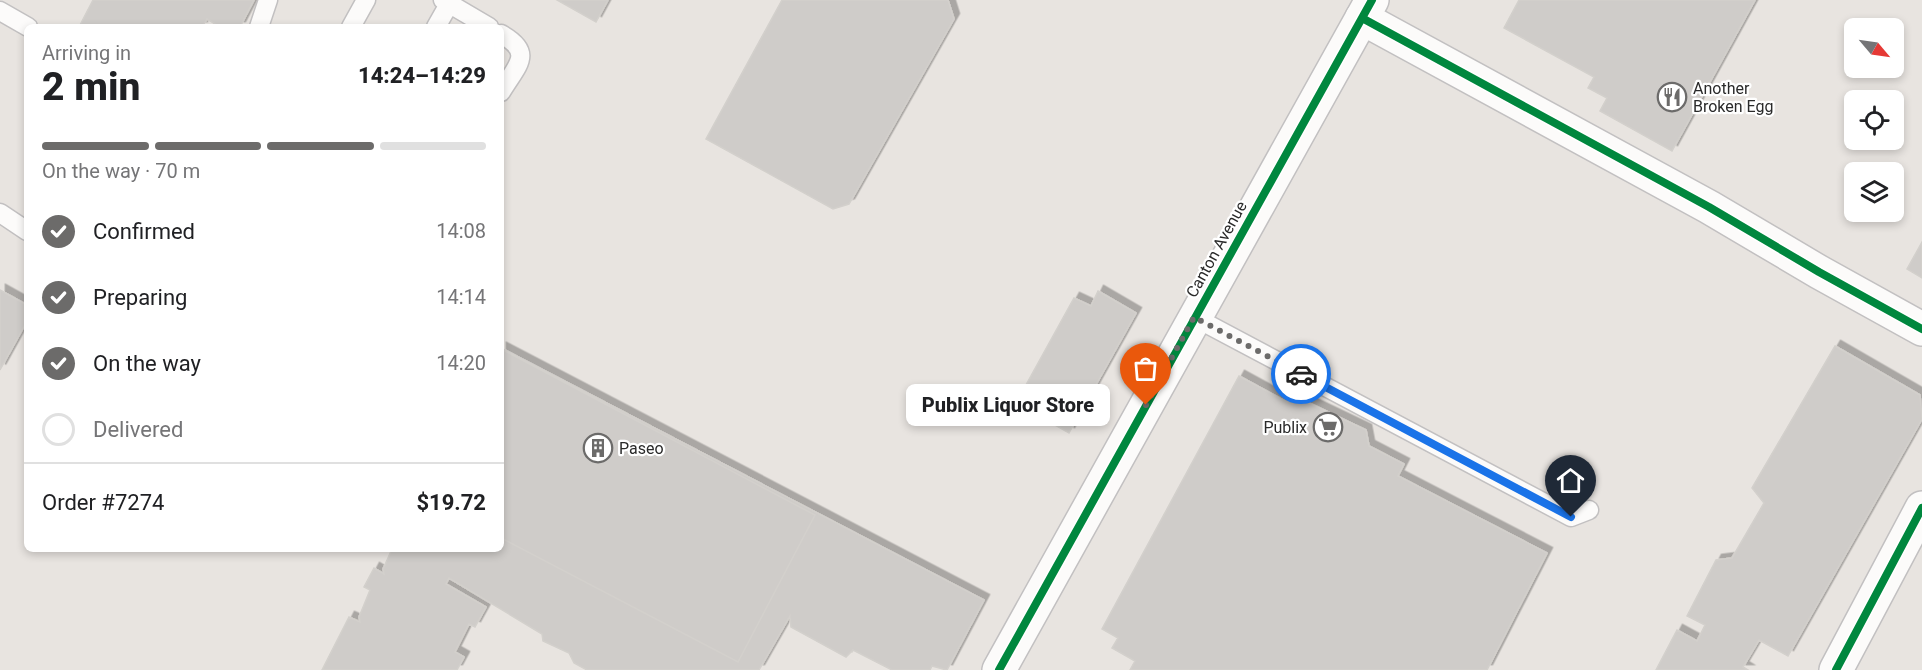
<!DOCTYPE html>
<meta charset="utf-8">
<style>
:root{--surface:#fff;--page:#f2f2f2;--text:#202124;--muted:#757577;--line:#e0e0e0;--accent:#6c6b6a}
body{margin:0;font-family:Roboto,sans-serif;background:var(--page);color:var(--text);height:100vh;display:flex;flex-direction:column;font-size:22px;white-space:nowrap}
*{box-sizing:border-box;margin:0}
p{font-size:20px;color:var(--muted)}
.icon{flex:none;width:33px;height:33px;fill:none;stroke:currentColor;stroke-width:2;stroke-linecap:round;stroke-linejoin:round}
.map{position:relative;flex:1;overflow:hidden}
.drawer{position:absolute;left:24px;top:24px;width:480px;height:528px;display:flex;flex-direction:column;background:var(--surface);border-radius:9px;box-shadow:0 3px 9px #0003}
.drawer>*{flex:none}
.needle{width:39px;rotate:119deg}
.buttons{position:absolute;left:1844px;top:18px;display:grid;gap:12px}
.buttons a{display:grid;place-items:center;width:60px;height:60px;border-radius:9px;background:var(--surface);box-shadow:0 3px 9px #0003;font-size:30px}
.pin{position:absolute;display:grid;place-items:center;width:51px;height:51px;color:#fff;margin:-62px -26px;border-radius:50% 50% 50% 0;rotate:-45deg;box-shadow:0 0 6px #0007}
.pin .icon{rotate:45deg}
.courier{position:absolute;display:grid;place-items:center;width:60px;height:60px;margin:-30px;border:4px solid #1a73e8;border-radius:50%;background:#fff;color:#222;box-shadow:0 2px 8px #0007}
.bubble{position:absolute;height:42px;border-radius:9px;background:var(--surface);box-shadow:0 3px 9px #0003;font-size:20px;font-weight:800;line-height:42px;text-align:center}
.summary em{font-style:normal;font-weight:800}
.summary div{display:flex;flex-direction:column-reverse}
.summary{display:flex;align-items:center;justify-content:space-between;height:102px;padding:0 18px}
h1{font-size:39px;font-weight:800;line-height:45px}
.bar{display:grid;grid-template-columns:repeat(4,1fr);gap:9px 6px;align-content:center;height:72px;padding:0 18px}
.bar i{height:8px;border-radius:4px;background:var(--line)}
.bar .selected{background:var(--accent)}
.bar p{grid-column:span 4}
.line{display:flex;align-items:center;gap:15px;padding:0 18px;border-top:2px solid var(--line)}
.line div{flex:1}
ol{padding:0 18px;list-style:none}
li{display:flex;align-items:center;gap:18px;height:66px}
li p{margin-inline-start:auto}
li .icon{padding:6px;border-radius:50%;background:var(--accent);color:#fff;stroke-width:4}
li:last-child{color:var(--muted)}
li i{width:33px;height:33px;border:3px solid var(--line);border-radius:50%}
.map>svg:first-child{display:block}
.building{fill:#cfccc9;stroke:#d3d0cc;stroke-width:1.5;filter:url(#shadow)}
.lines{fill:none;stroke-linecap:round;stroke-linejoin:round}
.service-casing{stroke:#c2c0c1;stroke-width:21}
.minor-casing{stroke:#c2c0c1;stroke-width:36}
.tertiary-casing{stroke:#c2c0c1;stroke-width:36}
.service{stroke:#fcfbfa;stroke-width:18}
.minor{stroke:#fcfbfa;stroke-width:33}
.tertiary{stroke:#fcfbfa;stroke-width:33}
.cycleway-casing{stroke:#fff;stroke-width:11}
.cycleway{stroke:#00873e;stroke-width:8}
.done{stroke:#6c6b6a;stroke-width:6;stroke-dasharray:0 10.8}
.route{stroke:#1a73e8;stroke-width:8}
.labels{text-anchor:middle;stroke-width:4.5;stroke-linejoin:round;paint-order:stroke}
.poi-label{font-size:16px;fill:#2a2a2a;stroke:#fff;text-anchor:start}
.street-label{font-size:16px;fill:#2a2a2a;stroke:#fff}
</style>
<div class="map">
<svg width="1922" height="670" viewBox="0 0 1922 670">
<defs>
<filter id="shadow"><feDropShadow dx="5.5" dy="-5.5" stdDeviation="0" flood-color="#0004"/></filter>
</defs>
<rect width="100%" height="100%" fill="#e8e4e0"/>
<!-- building -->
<path class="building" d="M93,0H254L240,27H220L207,19L202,27H79Z
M557,0H608L596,22Z
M782,0H948L954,19L849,204L833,209L706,139Z
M1519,0H1755L1672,151L1600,111L1607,98L1588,88L1594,77L1504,28Z
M1922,242V278L1907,269Z
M0,290L27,305V321L0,370Z
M1098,291L1136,313L1069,433L1016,403L1074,298L1091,306Z
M1835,346L1920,395L1922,419L1788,656L1759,640L1743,667L1748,670H1656L1677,630L1697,641L1705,625L1687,616L1716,560L1732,558L1764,503L1752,488Z
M501,348L984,600L947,670L932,666L930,670H892L853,650L846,657L791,627L790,616L759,670H587L574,663L569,653L543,641L542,634L449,578L446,584L486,607L475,627L469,624L455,652L464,657L457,670H322L349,617L360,622L359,617L370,590L364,587L374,568L384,574L383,569L392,549H501Z
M501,349L815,515L738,662L501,538Z
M1239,376L1287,402L1299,398L1366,430L1369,446L1404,464L1398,476L1547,553L1487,670H1130L1135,661L1112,648L1118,638L1102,629Z"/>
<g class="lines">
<!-- service casing -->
<g class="service-casing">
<path id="service" d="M443,0L489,27
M0,11L28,27
M259,27L268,0
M351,27L366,0
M436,27L449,4
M501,34C535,53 517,65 501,92
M0,213L27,231
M1194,317L1571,517L1589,510"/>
</g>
<!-- minor casing -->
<g class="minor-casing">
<path id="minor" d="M1362,18L1709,207L1819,272L1922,329
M1836,670L1922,508"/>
</g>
<!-- tertiary casing -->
<g class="tertiary-casing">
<path id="tertiary" d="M999,670L1372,0"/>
</g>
<!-- service -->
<use href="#service" class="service"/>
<!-- minor -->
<use href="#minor" class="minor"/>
<!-- tertiary -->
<use href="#tertiary" class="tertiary"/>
<!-- cycleway casing -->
<g class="cycleway-casing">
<path id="cycleway" d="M1362,18L1709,207L1819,272L1922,329
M999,670L1372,0
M1836,670L1922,508"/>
</g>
<!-- cycleway -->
<use href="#cycleway" class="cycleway"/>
</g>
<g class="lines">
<!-- done -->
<path class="done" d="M1146,405L1194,317L1301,374"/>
<!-- route -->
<path class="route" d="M1301,374L1571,517"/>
</g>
<!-- icons -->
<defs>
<g id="restaurant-ring" transform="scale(1.5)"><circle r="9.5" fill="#fff" stroke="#6c6b6a" stroke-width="1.5"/><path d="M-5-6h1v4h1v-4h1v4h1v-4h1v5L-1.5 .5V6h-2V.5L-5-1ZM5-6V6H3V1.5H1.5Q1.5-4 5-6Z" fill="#6c6b6a"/></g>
<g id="supermarket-ring" transform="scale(1.5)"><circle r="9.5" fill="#fff" stroke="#6c6b6a" stroke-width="1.5"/><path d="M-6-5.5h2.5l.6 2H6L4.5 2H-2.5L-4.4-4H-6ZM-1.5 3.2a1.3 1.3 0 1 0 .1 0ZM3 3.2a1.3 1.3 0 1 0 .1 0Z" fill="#6c6b6a"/></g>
<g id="building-ring" transform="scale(1.5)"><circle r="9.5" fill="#fff" stroke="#6c6b6a" stroke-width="1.5"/><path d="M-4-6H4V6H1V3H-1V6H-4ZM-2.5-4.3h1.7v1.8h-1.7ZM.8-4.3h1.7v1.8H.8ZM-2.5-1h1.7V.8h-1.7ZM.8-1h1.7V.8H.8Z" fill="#6c6b6a"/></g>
</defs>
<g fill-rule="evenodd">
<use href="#restaurant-ring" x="1672" y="97"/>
<use href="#supermarket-ring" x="1328" y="427"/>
<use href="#building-ring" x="598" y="448"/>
</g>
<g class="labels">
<!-- poi labels -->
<g class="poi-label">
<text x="1693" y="94">Another<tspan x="1693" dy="18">Broken Egg</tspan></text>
<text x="1307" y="433" text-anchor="end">Publix</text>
<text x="619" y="454">Paseo</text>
</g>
<!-- street labels -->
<g class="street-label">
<text transform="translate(1216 249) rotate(-61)" y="6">Canton Avenue</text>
</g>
</g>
</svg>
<div class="buttons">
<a><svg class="needle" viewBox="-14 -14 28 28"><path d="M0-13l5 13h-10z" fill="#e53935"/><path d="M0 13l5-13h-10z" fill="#757577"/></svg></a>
<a><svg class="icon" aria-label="locate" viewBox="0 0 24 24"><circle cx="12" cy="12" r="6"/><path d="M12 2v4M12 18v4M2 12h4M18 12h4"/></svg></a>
<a><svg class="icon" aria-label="layers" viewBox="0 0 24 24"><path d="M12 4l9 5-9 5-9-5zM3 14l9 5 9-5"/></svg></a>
</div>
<div class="pin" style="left:1146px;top:405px;background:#ea580c"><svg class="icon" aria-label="bag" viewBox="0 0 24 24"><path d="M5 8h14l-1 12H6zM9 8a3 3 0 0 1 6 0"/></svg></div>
<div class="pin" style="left:1571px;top:517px;background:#1f2937"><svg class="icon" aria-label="home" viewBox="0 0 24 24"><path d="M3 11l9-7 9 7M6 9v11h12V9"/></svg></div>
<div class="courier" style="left:1301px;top:374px"><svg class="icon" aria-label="car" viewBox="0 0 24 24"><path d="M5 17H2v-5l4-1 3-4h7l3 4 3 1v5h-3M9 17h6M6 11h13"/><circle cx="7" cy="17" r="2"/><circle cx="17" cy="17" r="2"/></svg></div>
<div class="bubble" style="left:906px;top:384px;width:204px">Publix Liquor Store</div>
<section class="drawer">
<div class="summary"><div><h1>2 min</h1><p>Arriving in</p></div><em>14:24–14:29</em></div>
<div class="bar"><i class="selected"></i><i class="selected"></i><i class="selected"></i><i></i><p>On the way · 70 m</p></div>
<ol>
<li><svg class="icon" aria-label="check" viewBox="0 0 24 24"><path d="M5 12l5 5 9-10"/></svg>Confirmed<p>14:08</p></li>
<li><svg class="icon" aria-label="check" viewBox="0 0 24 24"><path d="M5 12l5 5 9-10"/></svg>Preparing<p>14:14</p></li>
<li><svg class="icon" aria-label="check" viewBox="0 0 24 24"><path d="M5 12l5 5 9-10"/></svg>On the way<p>14:20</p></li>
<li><i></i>Delivered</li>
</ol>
<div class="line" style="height:78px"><div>Order #7274</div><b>$19.72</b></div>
</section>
</div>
